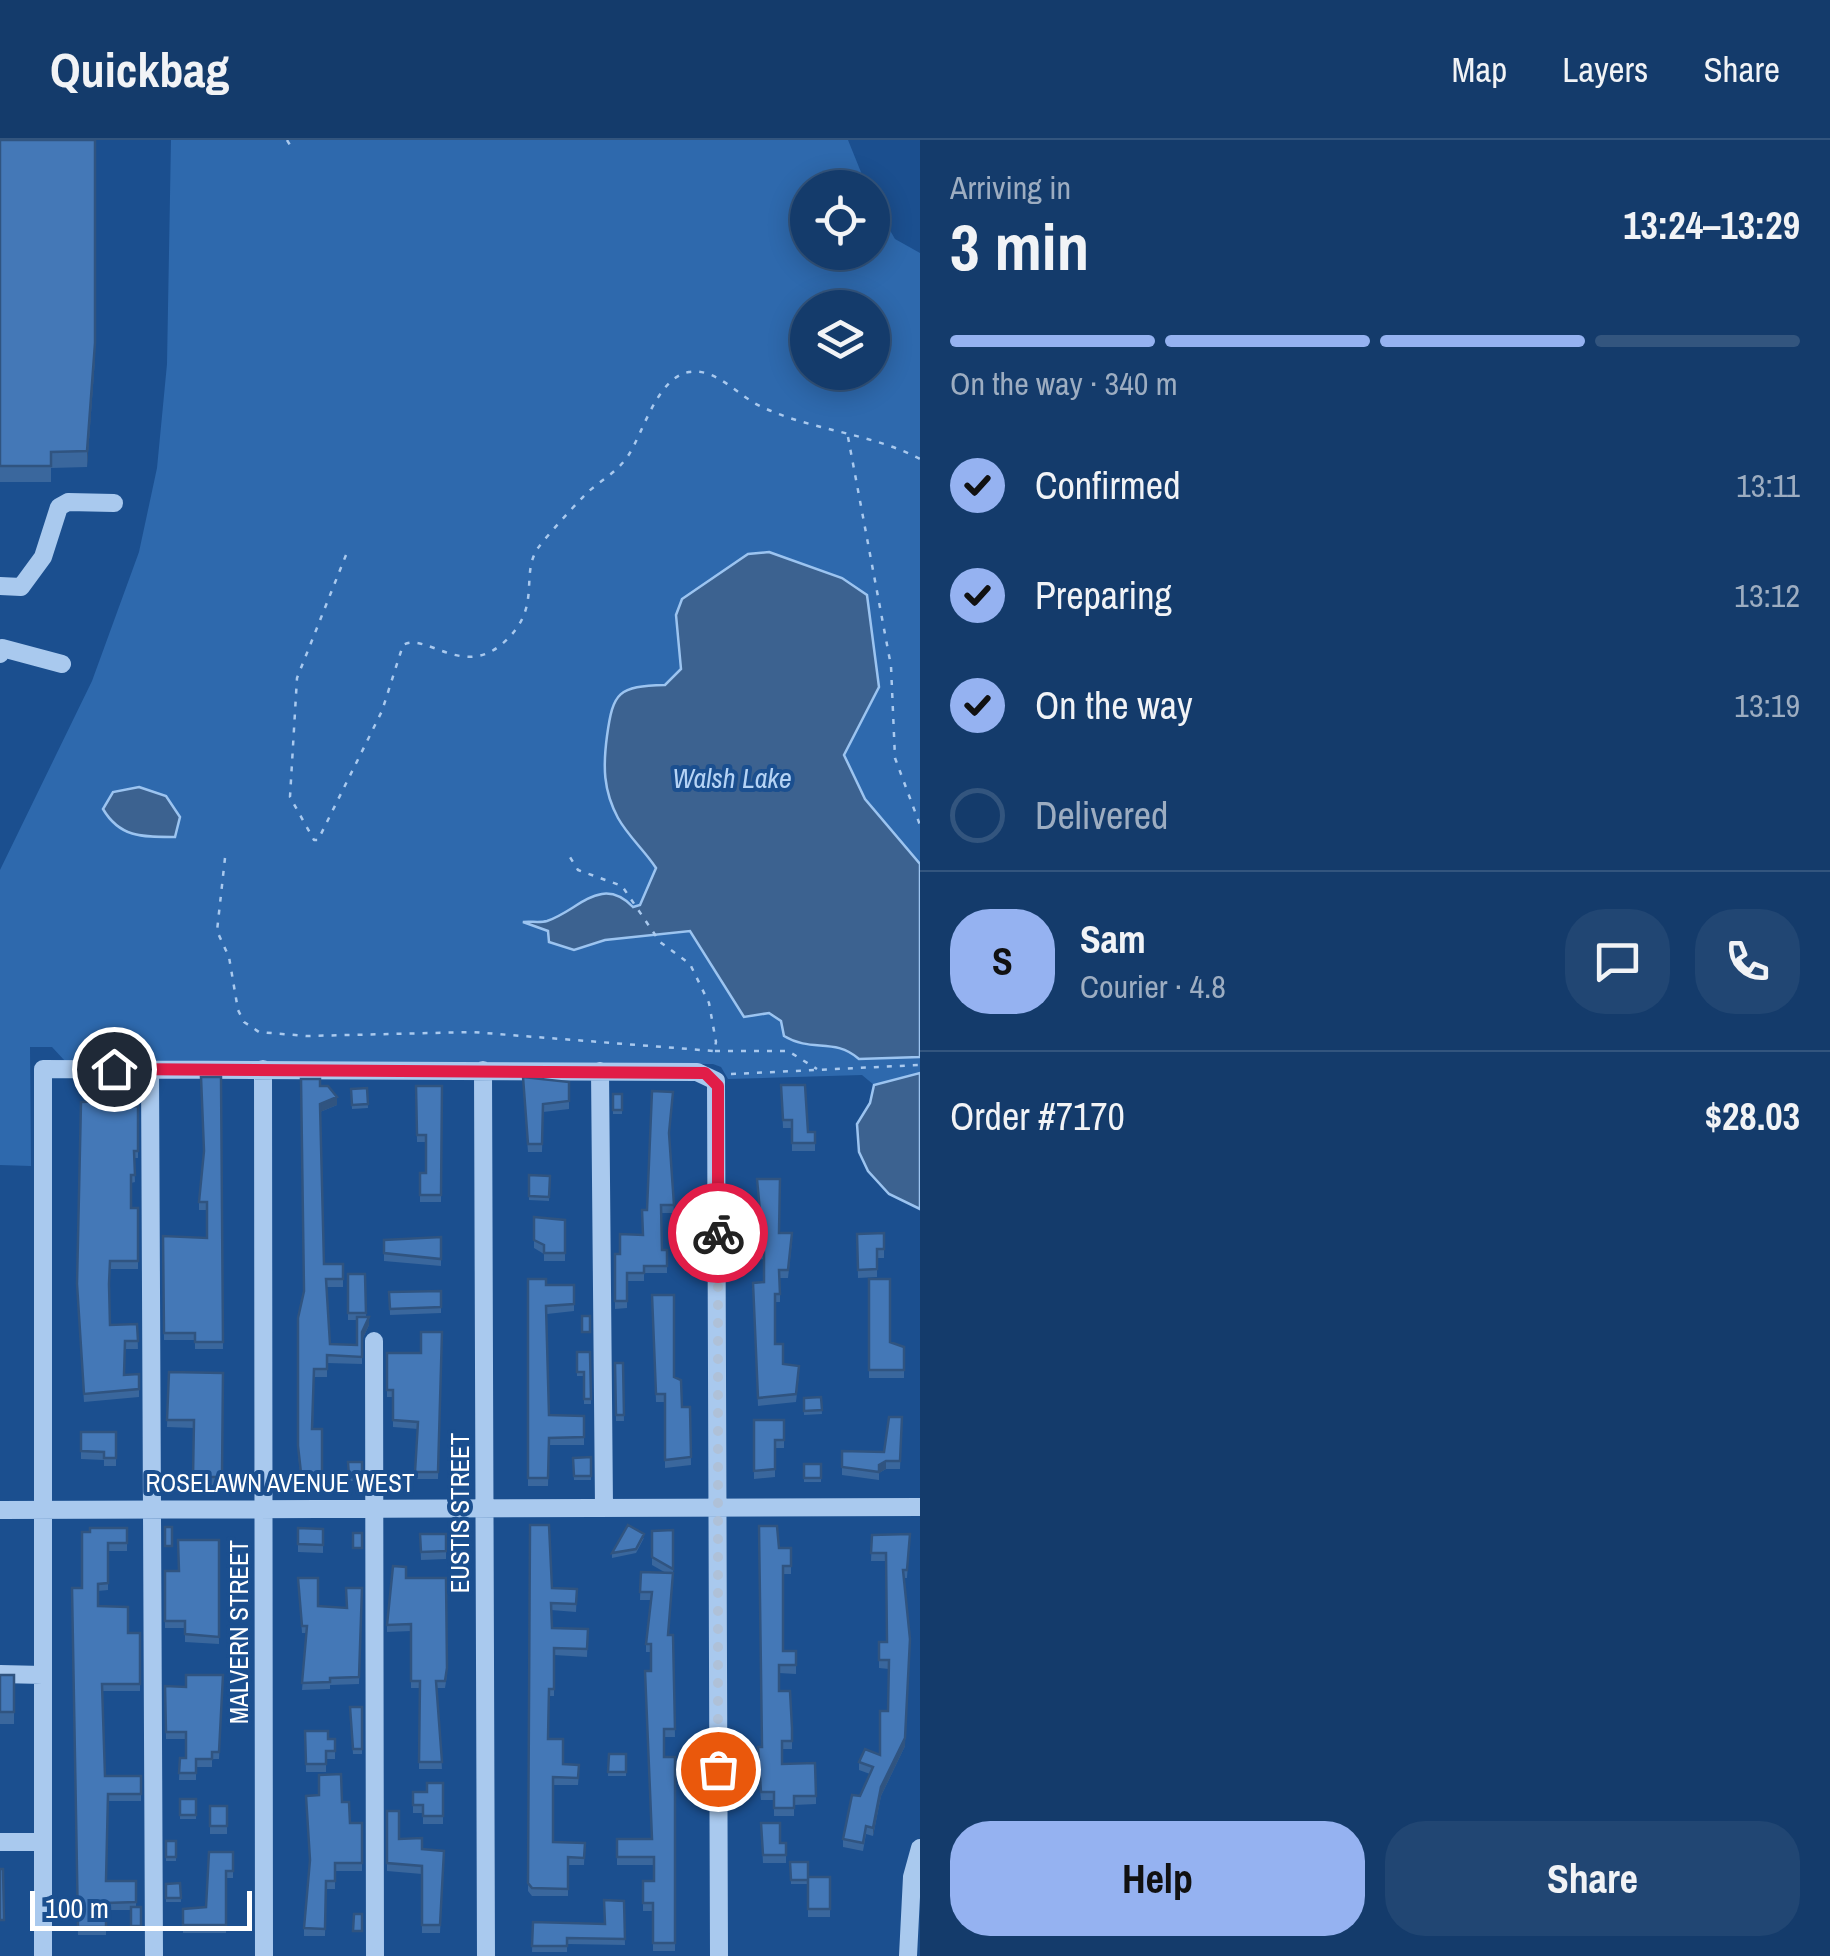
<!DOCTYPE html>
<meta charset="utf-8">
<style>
:root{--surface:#143b6b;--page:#214673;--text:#f1f3f6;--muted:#9dadc1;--line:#33557e;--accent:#95b2f1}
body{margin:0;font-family:"Archivo Narrow",sans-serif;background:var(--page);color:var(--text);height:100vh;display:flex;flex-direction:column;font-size:38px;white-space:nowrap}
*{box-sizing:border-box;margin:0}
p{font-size:32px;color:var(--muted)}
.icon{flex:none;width:55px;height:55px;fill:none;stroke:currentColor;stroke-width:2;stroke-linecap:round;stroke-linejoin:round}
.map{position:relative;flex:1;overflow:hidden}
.panel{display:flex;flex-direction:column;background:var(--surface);width:910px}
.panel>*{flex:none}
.fabs{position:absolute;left:790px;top:30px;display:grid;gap:20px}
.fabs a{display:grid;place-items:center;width:100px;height:100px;border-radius:50%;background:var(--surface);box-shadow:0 5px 25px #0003,0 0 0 2px var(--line);font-size:50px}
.scale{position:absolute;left:30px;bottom:25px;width:222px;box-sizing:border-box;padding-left:10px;border:5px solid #fff;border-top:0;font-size:28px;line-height:35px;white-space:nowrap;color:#fff;-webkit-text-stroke:8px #1b4f8f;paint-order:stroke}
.pin{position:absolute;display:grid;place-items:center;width:85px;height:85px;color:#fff;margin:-42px;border:5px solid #fff;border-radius:50%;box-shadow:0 2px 10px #0007}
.courier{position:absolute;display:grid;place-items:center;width:100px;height:100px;margin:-50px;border:8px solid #e11d48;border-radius:50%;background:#fff;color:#222;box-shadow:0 2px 12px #0007}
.overview em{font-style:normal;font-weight:700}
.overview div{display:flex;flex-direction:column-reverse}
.overview{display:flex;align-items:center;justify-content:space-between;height:170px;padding:0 30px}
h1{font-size:65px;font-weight:700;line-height:75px}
.bar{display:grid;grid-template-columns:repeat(4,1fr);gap:15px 10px;align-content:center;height:120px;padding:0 30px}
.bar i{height:12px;border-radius:8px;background:var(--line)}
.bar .active{background:var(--accent)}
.bar p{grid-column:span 4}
.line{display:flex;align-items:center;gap:25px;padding:0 30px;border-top:2px solid var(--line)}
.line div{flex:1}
.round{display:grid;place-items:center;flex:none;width:105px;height:105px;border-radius:40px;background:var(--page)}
ol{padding:0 30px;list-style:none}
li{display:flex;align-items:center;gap:30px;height:110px}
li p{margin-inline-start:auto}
li .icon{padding:10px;border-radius:50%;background:var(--accent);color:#111;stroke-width:4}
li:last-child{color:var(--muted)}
li i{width:55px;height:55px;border:5px solid var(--line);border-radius:50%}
.button{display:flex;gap:20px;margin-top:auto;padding:20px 30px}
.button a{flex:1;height:115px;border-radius:40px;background:var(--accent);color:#111;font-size:40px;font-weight:700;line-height:115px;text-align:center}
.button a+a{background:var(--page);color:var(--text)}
header{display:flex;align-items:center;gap:60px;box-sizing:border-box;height:140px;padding:0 50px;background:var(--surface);border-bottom:2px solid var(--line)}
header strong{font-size:48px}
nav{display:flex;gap:55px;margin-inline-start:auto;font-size:35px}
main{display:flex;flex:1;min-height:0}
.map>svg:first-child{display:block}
.green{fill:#2e69ad;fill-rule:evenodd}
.water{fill:#3c6290;stroke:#9cc4f0;stroke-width:2.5}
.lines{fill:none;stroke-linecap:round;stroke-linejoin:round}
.path{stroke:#a9c9ee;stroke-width:2.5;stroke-dasharray:5 8;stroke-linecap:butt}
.minor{stroke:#a9c9ee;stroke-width:18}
.wall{fill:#3a679d}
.shaded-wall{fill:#305480}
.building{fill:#4478b7;stroke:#305480;stroke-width:2.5}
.done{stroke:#afc1d8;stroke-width:10;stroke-dasharray:0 18}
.route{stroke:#e11d48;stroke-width:12}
.labels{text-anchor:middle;stroke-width:8;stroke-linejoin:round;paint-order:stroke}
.street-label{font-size:25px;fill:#fff;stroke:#1b4f8f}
.water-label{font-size:28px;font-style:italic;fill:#b5d3f5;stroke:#1b4f8f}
</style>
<header>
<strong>Quickbag</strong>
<nav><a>Map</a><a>Layers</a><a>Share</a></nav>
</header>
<main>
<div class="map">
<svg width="920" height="1816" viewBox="0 0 920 1816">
<rect width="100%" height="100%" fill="#1b4f8f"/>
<!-- green -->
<path class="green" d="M171,0H848L867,47L808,48V112H872L873,61L895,99L920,113V933L874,945L862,935L728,939L721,927L713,924L65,921L52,907H30L31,1026L0,1025V730L92,541L139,412L157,328L167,224ZM808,168H872V232H808Z"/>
<!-- water -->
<path class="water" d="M769,412L842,438L867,455L879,547L844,615L865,659L920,724V917L859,919C834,897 812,913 784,896L781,881L769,873L744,877L690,791L605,800L574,810L549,802L548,791L523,782C530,781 540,783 547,781C578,771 601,734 633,767L640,765L656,728C645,711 628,696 618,678C603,650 603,626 607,596C613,552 618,546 665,545L681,529L676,475L682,459L748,414Z
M139,647L166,656L180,677L175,697C143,697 120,698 103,669L113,652Z
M920,933V1069L889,1054L868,1031L859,1012L857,984L870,963L874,945Z"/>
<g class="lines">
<!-- path -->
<path class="path" d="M287,0L293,10
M848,297L891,526L895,618L920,685
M346,415L297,538L290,657L314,700H318L382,571L403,505C426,492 462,538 502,504C544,468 519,436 538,408C544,399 581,358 589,351C603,339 617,332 628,316C644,291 657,238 689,232C716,227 739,257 762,267C813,291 871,293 920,319
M225,718L217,791L229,817L238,870L244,882L259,892L306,896L472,892L714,911L716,902L709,863L690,824L660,802L622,746L578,730L568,714
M715,911H788L817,929
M731,934L920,925"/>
<!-- minor -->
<path class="minor" d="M0,446L21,447L43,417L59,367L68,362L114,363
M0,514L2,508L62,524
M150,929L154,1816
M263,929L264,1816
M483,930L486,1816
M600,931L604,1367
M374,1201L375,1816
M0,1370L920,1367
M0,1534L43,1535
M0,1702H43
M43,1816V929L697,932L716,941L719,1816
M908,1816L912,1737L920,1708"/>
</g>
<!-- wall -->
<path class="wall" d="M0,0H95V218L87,327L51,328V342H0Z
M221,937L223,1209H195V1200H164L163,1096L207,1098V1070H199V1062Z
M569,942V969L543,972L542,1012H528L523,945Z
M781,945L808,992H815V1011H792V988H783Z
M320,946L337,965L320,972L324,1124H343V1147H326L330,1204L357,1205V1180H348V1134H365L366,1177L369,1185L362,1200V1224L327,1223V1237H314L313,1289H322V1341H301L298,1314L304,1152Z
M416,946H442L441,1062H420V1033H426V1002H417Z
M367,948L368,968L352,969L351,949Z
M613,954H622V974H613Z
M138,966V1018H134L135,1042L131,1043V1068H138V1129H110L109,1150L110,1185L137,1184L138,1209H125L124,1235L139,1234V1257L84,1262L77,1152L111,967Z
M669,998L674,1073H661L662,1110H667V1133H644V1141H627V1168L615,1169V1114H620L642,1095L647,1070Z
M529,1035L550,1036L549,1061L529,1060Z
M534,1077L565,1080V1121H544V1114L534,1108Z
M755,1093H779L792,1101L788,1138H780V1162H775V1204L783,1224L799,1234L796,1262L758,1266L753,1143L764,1142V1119L755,1120Z
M884,1093V1118H877V1137L858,1138L857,1094Z
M441,1097V1126L384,1121V1100Z
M528,1139L546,1145H574V1171L547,1174L549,1275L584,1276V1305H549L548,1346H528Z
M869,1139L890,1202L904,1207V1238H869Z
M441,1151V1173L390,1175L389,1152Z
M652,1155L682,1267H690L691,1325L665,1328V1262H656Z
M442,1192L438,1339H415L418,1289L393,1287V1257H387V1213H421Z
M577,1212H590L591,1264H584V1236H577Z
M615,1223H623L624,1281H616Z
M169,1232L223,1233L222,1345H193L194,1288L167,1287Z
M821,1257L822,1274L804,1275V1258Z
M902,1277L900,1329H886L879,1333V1340L842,1335V1311L884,1312Z
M754,1280H784V1308H775V1337L754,1339Z
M81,1292H116V1326H104V1320L81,1319Z
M591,1317V1340H574L573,1318Z
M348,1322H362V1341H349Z
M804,1324H821V1342H804Z
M530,1385L552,1448L577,1449L576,1472L551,1470L552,1488L588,1489L587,1517L554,1515V1556H549L548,1599L563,1624L579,1632L578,1645H553V1702L585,1703L584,1725H568V1756H532L528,1751Z
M127,1388V1411H108V1450L98,1451V1466L128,1493H140V1551H102L105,1636H141V1661H108L106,1741H136V1767H141V1790H131V1770H106V1795H78L72,1448H82V1392Z
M298,1388L323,1389V1413L298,1412Z
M673,1390V1441L668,1495H673L675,1597H664V1617H675V1811H653V1771H643V1741H654V1725H617V1699H651V1512H646V1504L652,1460H640L641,1432L666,1433L652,1425V1391Z
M420,1394H446V1419L421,1420Z
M910,1394L907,1438H904L905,1606L881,1656L873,1696L866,1694L863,1711L843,1707V1699L870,1634L859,1630V1622L880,1615L888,1571L889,1529L879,1528V1502H887L886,1421H871L872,1395Z
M644,1398L636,1413L612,1418V1413Z
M219,1400V1504L185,1502V1488H165V1431H179Z
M779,1408H791V1434H783V1511H796V1534L779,1533V1551L792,1588V1609H782V1624L816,1656V1664L794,1665V1676H774V1660H761L758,1629L762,1607Z
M298,1438L318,1466L347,1468L362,1448L359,1544L330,1545V1549L302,1550L307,1493H302Z
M406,1438L447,1535L445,1548H437L442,1629H419V1548H411V1491L387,1492V1485Z
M0,1535H14V1584H0Z
M223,1535L219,1619H212V1627H196V1640H179L180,1618H186V1599H166L165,1546L186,1547Z
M350,1567H362V1614H353Z
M305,1591L328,1599H335V1619H326V1632H306Z
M609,1614H626V1636H608Z
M443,1643V1684H423V1673H413V1652H427Z
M180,1659H196V1679H180Z
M342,1662L350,1683H362V1731H335V1749H326L325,1796H304V1788Z
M210,1666H227V1694H210Z
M387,1671L399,1699L422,1709L444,1711L440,1793H422V1734L387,1731Z
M761,1683L780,1703H786V1723H763Z
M166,1701H176V1721H166Z
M233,1712V1738H226V1793H183V1769L206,1767Z
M790,1722L808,1737H830V1777H808V1744H791Z
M180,1743L181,1762H166V1744Z
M624,1761L625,1805L567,1804V1812H532L533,1782L604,1784Z"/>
<!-- shaded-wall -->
<path class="shaded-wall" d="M95,0V218L87,327V311Z
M337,957V965L320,972V964Z
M369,1177V1185L362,1200V1192Z
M886,1321V1329L879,1333V1325Z
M910,1499L905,1606L881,1656L873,1696V1688Z"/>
<!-- building -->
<path class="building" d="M0,0H95V203L87,311L51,312V326H0Z
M201,937H221L223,1202H195V1193H164L163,1096L207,1098V1062H199L204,1011Z
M523,937L569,942V961L543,964L542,1004H528Z
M301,939H320V946H328L337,957L320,964L324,1124H343V1139H326L330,1204L357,1205V1177H369L362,1192V1217L327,1215V1229H314L312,1289H322V1333H301L298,1306V1178L304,1151Z
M781,945H805L808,992H815V1003H792V980H783Z
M416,946H442L441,1055H420V1033H426V995H417Z
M367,948L368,964L352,965L351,949Z
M652,951L673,952L669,993L674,1065H661L662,1110H667V1126H644V1133H627V1161H615V1114H620V1094L643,1095L642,1070H647Z
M613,954H622V970H613Z
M111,961V967L138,966V1011H134L135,1035H131V1068H138V1121H110L109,1144L110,1185L137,1184L138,1201H125L124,1235L139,1234V1249L84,1254L77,1144L81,962Z
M529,1035L550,1036L549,1057L529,1056Z
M757,1039H780L779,1093H792L788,1130H779L780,1154H775V1204H783V1224L799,1226L796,1254L758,1258L753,1143L764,1142V1112H755V1093H762Z
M534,1077L565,1080V1113H544V1105L534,1100Z
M884,1093V1109H877V1129L858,1130L857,1094Z
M441,1097V1119L384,1113V1100Z
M348,1134H365L366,1173H348Z
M528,1139H546V1145H574V1164L546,1166L549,1275L584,1276V1297L549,1298L548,1338H528Z
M869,1139H890V1202L904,1207V1230H869Z
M441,1151V1167L390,1169L389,1152Z
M652,1155H674V1237L681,1240L682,1267H690L691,1317L665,1320V1254H656Z
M582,1176H590V1192H582Z
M421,1192H442L438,1332H415L418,1282L393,1280V1250H387V1213H421Z
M577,1212H590L591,1259H584V1232H577Z
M615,1223H623L624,1275H616Z
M169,1232L223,1233L222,1337H193L194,1280H167Z
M821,1257L822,1270L804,1271V1258Z
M889,1277H902L900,1321H886L879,1325V1332L842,1327V1311L884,1312Z
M754,1280H784V1300H775V1329L754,1331Z
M81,1292H116V1318H104V1312L81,1311Z
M591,1317V1336H574L573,1318Z
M348,1322H362V1337H349Z
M804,1324H821V1338H804Z
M530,1385H549L552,1448L577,1449L576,1464L551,1463L552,1488L588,1489L587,1509L554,1508V1549H549L548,1599H563V1624L579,1625L578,1638L553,1637V1702L585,1703L584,1718L568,1717V1749L532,1748L528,1743Z
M628,1385L644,1394L636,1409L612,1413Z
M759,1386H777L779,1408H791V1426H783V1511H796V1525H779V1551H790L792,1588V1601H782V1624L815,1623L816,1656H794V1668H774V1652H761L758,1607H762Z
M165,1387H172V1406H165Z
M90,1388H127V1403H108V1443L98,1444V1466L128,1467V1493H140V1544H102L105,1636H141V1654H108L106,1741H136V1762L106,1763V1787H78L72,1448H82V1392H90Z
M298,1388L323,1389V1405L298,1404Z
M673,1390V1429L652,1417V1391Z
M353,1393H362V1408H353Z
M420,1394H446V1411L421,1412Z
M910,1394L907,1430H903L910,1499L905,1598L881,1647L873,1688L866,1686L863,1703L843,1699L852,1655L860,1656L873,1627L859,1622L865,1609L880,1615V1571H888L889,1520H879V1502H887L886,1413H871L872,1395Z
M178,1400H219V1497L185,1494V1481H165V1431H179Z
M393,1426L406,1427V1438H446L447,1528L445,1541H436L442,1622H419L420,1541H411V1484L387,1485Z
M641,1432L673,1433L668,1495H673L675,1589H664V1617H675V1803H653V1763H643V1741H654V1717H617V1699H652L645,1531H651V1504H646L652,1452H640Z
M298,1438H318V1466L347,1468L346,1448H362L359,1537L330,1538V1542L302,1543L307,1486H302Z
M0,1535H14V1572H0Z
M186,1535H223L219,1612H212V1619H196V1633H179L180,1618H186V1592H166L165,1546L186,1547Z
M350,1567H362V1609H353Z
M305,1591H328V1599H335V1611H326V1624H306Z
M609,1614H626V1632H608Z
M341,1634L342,1662H349L350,1683H362V1723H335V1741H326L325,1789L304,1788L310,1720L306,1656L319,1655V1635Z
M427,1643H443V1676H423V1665H413V1652H427Z
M180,1659H196V1675H180Z
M210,1666H227V1686H210Z
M387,1671H399V1699L422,1698V1709L444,1711L440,1785H422V1726L387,1723Z
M761,1683H780V1703H786V1715H763Z
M166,1701H176V1717H166Z
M209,1712H233V1731H226V1785H183V1769L206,1767Z
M790,1722H808V1740H791Z
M0,1729H3L4,1780H0Z
M808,1737H830V1769H808Z
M180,1743L181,1758H166V1744Z
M604,1760L624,1761L625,1799L567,1798V1806H532L533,1782L605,1784Z
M131,1767H141V1786H131Z
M354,1774H362V1791H353Z"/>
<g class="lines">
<!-- done -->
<path class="done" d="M718,1093V1629"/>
<!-- route -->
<path class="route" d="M114,929L705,933L718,946V1093"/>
</g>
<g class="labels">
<!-- street labels -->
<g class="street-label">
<text x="280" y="1352">ROSELAWN AVENUE WEST</text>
<text transform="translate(460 1373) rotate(-90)" y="9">EUSTIS STREET</text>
<text transform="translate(239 1492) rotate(-90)" y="9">MALVERN STREET</text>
</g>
<!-- water labels -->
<g class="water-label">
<text x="732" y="648">Walsh Lake</text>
</g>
</g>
</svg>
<div class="fabs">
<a><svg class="icon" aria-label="locate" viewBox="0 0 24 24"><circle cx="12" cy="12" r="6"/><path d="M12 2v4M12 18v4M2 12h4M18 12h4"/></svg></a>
<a><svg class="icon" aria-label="layers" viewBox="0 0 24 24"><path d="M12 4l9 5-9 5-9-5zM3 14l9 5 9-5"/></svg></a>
</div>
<div class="scale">100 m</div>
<div class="pin" style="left:718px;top:1629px;background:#ea580c"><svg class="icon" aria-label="bag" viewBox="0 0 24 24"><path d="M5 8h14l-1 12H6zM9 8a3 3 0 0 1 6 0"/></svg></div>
<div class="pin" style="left:114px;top:929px;background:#1f2937"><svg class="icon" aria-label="home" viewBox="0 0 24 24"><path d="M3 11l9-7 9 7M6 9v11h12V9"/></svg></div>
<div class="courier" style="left:718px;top:1093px"><svg class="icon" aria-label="bike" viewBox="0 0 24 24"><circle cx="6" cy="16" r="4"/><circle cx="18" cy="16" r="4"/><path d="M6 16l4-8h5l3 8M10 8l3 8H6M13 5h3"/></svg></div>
</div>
<section class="panel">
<div class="overview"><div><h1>3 min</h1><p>Arriving in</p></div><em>13:24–13:29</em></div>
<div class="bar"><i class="active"></i><i class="active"></i><i class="active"></i><i></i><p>On the way · 340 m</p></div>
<ol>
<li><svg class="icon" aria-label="check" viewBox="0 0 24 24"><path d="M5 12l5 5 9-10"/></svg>Confirmed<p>13:11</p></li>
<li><svg class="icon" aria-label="check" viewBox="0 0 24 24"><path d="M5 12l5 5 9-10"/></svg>Preparing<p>13:12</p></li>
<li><svg class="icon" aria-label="check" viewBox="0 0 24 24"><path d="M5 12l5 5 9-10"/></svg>On the way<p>13:19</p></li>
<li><i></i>Delivered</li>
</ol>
<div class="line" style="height:180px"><b class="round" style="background:var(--accent);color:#111">S</b><div><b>Sam</b><p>Courier · 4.8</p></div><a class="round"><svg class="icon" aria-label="chat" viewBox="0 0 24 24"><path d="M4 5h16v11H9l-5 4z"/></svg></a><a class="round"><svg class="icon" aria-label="phone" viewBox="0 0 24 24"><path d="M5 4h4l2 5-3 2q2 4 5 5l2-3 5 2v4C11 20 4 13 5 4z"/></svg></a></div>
<div class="line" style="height:130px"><div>Order #7170</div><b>$28.03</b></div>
<div class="button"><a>Help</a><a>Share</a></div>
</section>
</main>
